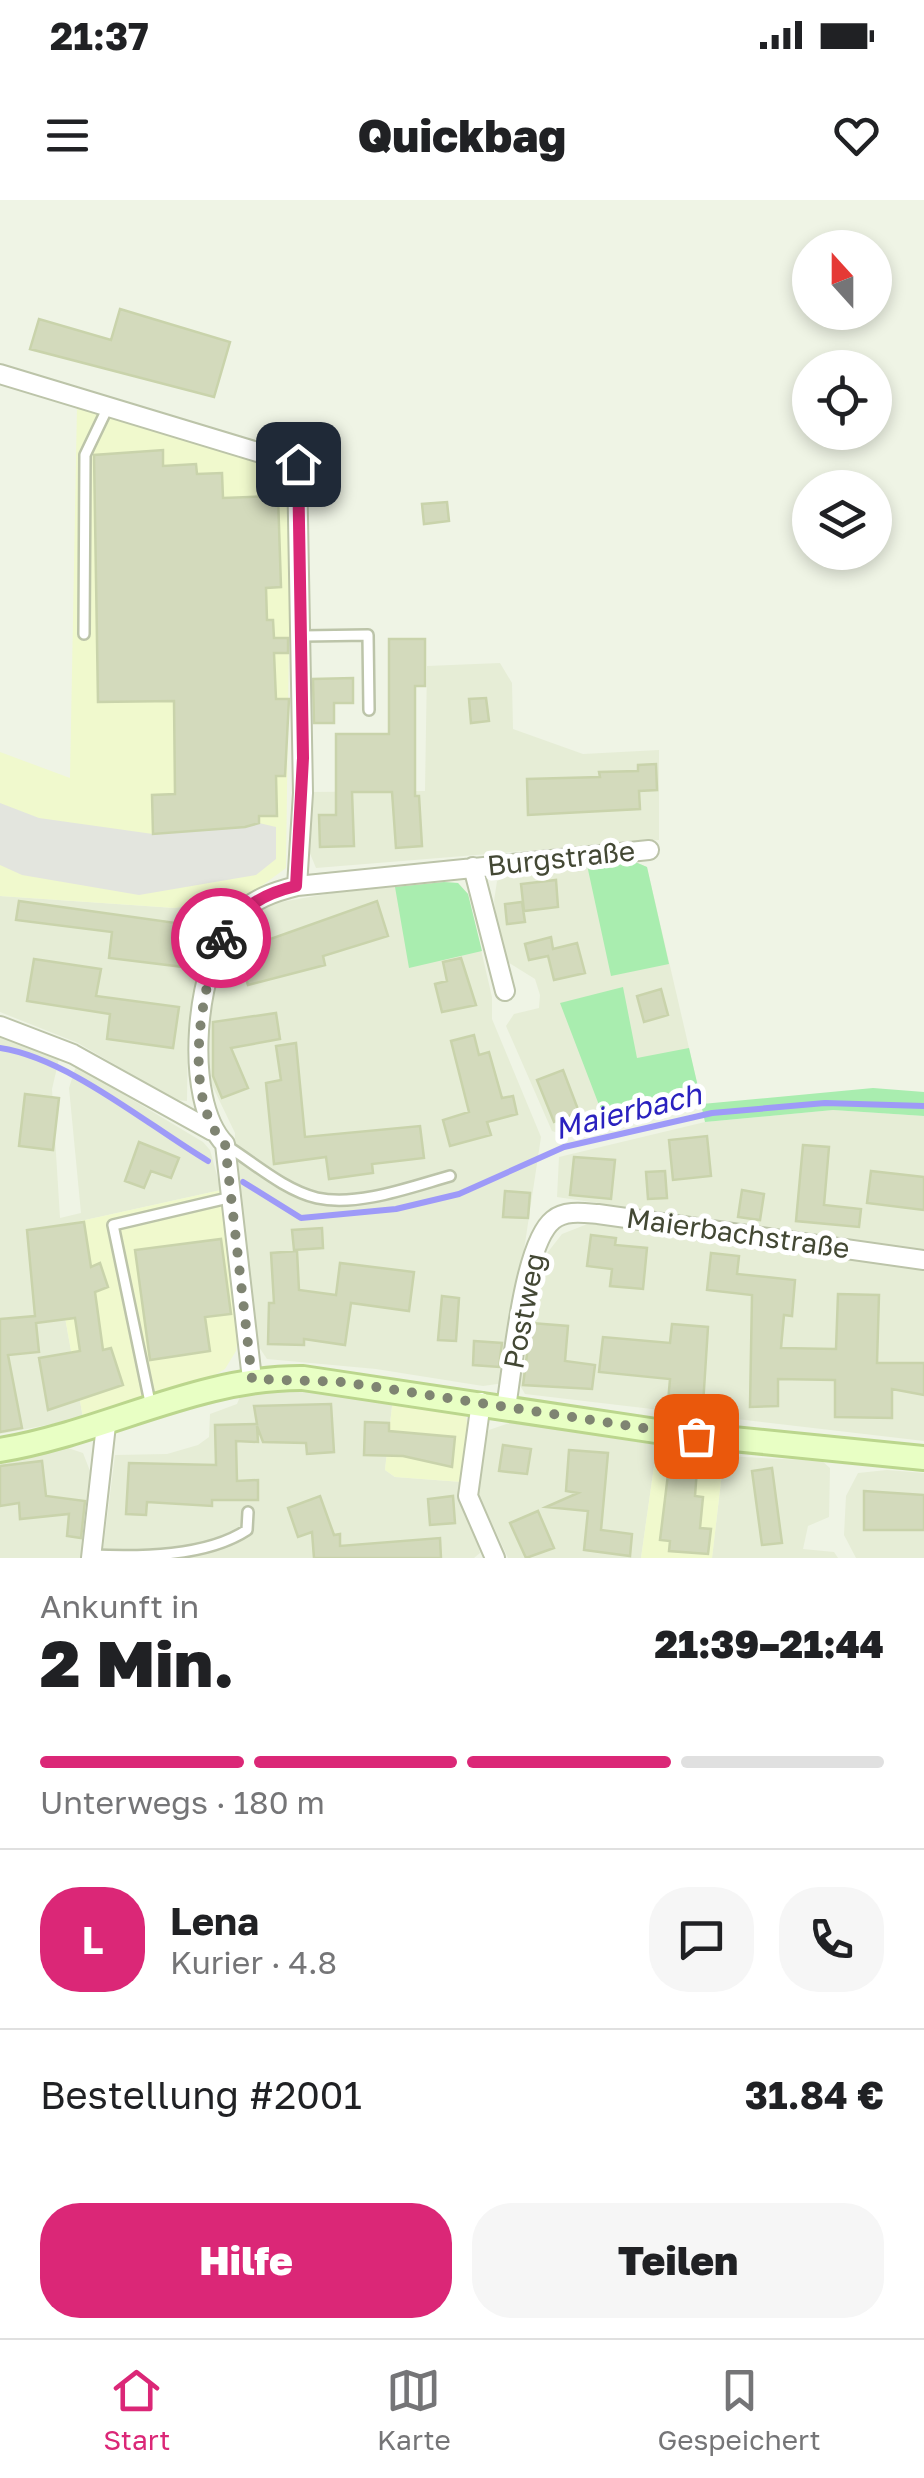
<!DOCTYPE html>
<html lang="de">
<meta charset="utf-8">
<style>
:root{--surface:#fff;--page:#f6f6f6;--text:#202124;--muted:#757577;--line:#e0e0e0;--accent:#db2777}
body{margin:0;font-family:"Golos Text",sans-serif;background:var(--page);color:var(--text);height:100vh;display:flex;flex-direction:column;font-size:38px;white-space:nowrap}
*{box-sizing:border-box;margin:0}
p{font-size:32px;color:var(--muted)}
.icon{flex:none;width:55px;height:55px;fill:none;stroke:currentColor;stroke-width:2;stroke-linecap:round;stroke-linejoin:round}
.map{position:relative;height:1358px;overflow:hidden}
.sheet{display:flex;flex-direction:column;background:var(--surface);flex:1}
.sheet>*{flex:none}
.needle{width:65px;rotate:339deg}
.tools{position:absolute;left:792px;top:30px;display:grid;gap:20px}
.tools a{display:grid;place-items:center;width:100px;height:100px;border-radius:50%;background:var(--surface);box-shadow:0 5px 15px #0003;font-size:50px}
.pin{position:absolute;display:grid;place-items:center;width:85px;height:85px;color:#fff;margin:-42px;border-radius:20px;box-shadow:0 5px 15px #0006}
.courier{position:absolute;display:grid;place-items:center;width:100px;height:100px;margin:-50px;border:8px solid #db2777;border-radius:50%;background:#fff;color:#222;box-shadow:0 2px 12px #0007}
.overview em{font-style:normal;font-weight:800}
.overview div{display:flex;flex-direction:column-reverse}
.overview{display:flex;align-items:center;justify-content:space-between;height:170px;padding:0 40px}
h1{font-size:65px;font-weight:800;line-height:75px}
.bar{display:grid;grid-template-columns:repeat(4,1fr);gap:15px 10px;align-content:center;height:120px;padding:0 40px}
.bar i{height:12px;border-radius:8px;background:var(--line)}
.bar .on{background:var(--accent)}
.bar p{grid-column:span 4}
.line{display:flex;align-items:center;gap:25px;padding:0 40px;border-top:2px solid var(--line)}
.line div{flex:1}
.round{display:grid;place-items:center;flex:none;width:105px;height:105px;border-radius:40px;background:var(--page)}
.action{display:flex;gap:20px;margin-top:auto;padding:20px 40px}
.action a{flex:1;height:115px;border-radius:40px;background:var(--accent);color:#fff;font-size:40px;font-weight:800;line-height:115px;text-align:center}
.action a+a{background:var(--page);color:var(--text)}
.status{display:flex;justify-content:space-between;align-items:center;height:70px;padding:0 50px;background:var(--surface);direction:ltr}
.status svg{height:28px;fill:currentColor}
header{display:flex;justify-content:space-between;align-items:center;height:130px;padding:0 40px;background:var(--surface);font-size:45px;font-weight:800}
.tab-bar{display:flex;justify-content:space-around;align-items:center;height:140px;border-top:2px solid var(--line);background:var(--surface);font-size:28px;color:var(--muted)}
.tab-bar a{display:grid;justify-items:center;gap:5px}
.tab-bar .on{color:var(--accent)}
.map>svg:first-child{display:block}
.residential{fill:#e6edd6}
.commercial{fill:#f0f9cd}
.green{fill:#a9edaf}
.parking{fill:#e3e5de}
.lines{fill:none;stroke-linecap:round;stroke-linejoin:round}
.stream{stroke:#9e9af8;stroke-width:6}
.building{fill:#d3dabc;stroke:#c9d3ab;stroke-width:2.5}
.lane-casing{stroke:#bcc4a9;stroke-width:14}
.street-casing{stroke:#bcc4a9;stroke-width:22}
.secondary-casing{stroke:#bbd68d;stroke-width:28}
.lane{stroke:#fff;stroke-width:9}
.street{stroke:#fff;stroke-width:18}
.secondary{stroke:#e8ffc4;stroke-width:22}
.done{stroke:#7f8472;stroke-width:10;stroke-dasharray:0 18}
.route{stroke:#db2777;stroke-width:12}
.labels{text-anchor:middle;stroke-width:10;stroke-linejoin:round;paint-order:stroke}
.street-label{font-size:28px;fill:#434834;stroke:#fff}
.water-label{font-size:30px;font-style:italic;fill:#2a21bf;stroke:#fff}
</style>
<div class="status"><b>21:37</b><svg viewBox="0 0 49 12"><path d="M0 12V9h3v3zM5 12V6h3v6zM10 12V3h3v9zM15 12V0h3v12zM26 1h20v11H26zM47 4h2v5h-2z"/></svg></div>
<header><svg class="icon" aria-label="menu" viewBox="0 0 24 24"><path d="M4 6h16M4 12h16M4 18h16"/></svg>Quickbag<svg class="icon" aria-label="heart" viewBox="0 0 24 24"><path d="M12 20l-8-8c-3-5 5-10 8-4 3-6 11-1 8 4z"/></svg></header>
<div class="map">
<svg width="924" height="1358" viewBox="0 0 924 1358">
<rect width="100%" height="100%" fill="#eff4e5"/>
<!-- residential -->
<path class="residential" d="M500,463L512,483L513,529L583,554L659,550V640L316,668L309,651V592L425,591L427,466Z
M633,661L647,667L702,904L564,935L552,931L506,826L514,814L539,808L540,795L535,779L503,759L494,701L497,681L515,673Z
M444,682L458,683L468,694L492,797V819L541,937L504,1183L483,1186L376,1169L267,1159L259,1147L234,965L235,933L210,881L208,829L220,767L235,732L270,704L332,693Z
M252,693L216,721L206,743L188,828L187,901L175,900L78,843L0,812V696L175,708Z
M0,837L59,859L52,889L60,1018L81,1013L69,888L76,866L203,942L210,950L221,990L49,1028L83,1218L0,1234Z
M833,910L924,916V1051L557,997L559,957L705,922Z
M590,1023L924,1069V1241L525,1194L518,1182L544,1057L562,1034Z
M296,1190L393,1197L385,1270L395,1277L462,1282L480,1353L474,1358H102L115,1255L167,1254L198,1245L209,1237L210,1214L237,1204L241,1194Z
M512,1222L657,1245L641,1358H508L478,1293L481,1244L489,1230Z
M65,1247L83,1253L90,1271L84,1358H0V1262Z
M724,1256L822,1261L830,1268L829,1317L808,1326L803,1349L834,1352L838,1358H712Z
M887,1270L924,1273V1358H856L844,1335L846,1296L858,1273Z"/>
<!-- commercial -->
<path class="commercial" d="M77,206L283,270L291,282L286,668L252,693L175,708L0,696V552L70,578Z
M221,990L239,1130L236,1151L225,1169L208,1179L83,1218L49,1028Z
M393,1197L460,1210L466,1217L469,1235L462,1282L395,1277L385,1270Z
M657,1245L724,1256L712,1358H641Z"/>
<!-- green -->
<path class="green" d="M633,661L647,667L669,764L611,776L587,665Z
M444,682L458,683L468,694L482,751L409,768L395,687Z
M623,787L637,858L689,848L702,904L873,888L924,892V916L833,910L705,922L701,904L607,926L560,803Z"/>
<!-- parking -->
<path class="parking" d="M0,603L39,618L153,634L259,623L276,627V659L256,675L139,695L22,675L0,665Z"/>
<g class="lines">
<!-- stream -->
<path class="stream" d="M0,848C68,858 149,926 208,961
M243,982L301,1018L396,1009L459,994L564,947L712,913L825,903L924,906"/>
</g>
<!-- building -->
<path class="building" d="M120,109L230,142L214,197L30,149L39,119L111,140Z
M163,250V266L196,264L197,274L222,273L223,298L278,296L281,387L266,388L267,420H273L274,438H288V453H274L276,499H289L285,576H276L277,616H259V623L245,627L153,634L152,595L175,594L174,501L98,502L94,255Z
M447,302L449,321L424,324L422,304Z
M389,439H425V486H415V596H419L422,646L396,648L392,592H352L354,646L320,647L319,615H336V534H389Z
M353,478V503H334V523H314L313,479Z
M486,498L489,521L471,523L469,499Z
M656,564L657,590L639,591L640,609L528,615L527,579L600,577L599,572L638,571V565Z
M556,680L558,707L524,711L521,684Z
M19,701L190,725L184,767L109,758L112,732L16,720Z
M377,701L388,736L323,756L325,765L248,785L237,751Z
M522,702L525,722L507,724L505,704Z
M551,737L553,749L577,743L585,773L554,780L548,756L529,760L525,744Z
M461,758L476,805L442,812L435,784L447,781L443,762Z
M34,759L101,769L96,796L179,807L173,848L107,839L110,814L27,801Z
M661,789L668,815L644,822L637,796Z
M276,813L280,839L231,848L248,888L222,898L213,876V822Z
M474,835L479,855L489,852L502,898L513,896L517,914L487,922L491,935L450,946L443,920L469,912L451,841Z
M296,843L305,937L420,926L424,958L372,964L373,973L329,979L326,957L274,964L266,883L281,880L276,846Z
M563,870L579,912L554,922L537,880Z
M25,894L59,898L53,950L19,946Z
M707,936L711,976L673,980L669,940Z
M139,942L179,958L171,978L151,971L144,988L125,981Z
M803,945L829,947L824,1005L861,1009L859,1027L796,1021Z
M574,957L615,960L611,999L570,995Z
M665,971L667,998L648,999L646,972Z
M871,971L924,977V1010L867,1003Z
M742,990L764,994L760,1020L738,1017Z
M505,991L530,993L528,1018L503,1017Z
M84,1022L91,1067L100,1063L108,1087L95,1092L103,1150L111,1148L123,1185L48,1210L39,1158L80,1151L75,1118L36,1123L39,1152L8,1155L22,1228L0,1232V1119L35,1116L27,1030Z
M322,1028L323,1048L294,1050L292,1030Z
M591,1035L616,1038L615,1045L647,1048L643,1089L610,1086L612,1069L587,1066Z
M221,1039L231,1114L205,1117L210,1151L150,1160L135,1050Z
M297,1051L299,1090L336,1095L340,1063L414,1072L409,1111L351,1103L345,1145L304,1139V1145L268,1144L269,1103H274L271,1053Z
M711,1053L739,1056L737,1074L795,1080L792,1116L784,1115L781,1148L836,1149L838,1094L879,1095L877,1163H924V1195L892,1189V1218L835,1217V1180L778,1179V1206L750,1207L752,1095L707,1090Z
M442,1096L459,1098L456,1141L438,1140Z
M531,1123L568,1126L565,1161L595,1165L592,1189L523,1185Z
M672,1124L708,1127L703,1205L668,1202L670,1179L599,1172L603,1137L670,1143Z
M474,1141L502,1143L499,1167L473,1165Z
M331,1204L334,1252L307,1254L306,1243L263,1242L257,1226L258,1242L236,1241L237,1281L258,1280V1300H212V1306L147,1302L146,1315L126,1314L129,1263L216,1265L215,1225L257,1224L254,1206Z
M365,1222L389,1223V1231L455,1237L452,1267L403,1256L364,1255Z
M503,1245L531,1249L527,1274L499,1271Z
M569,1250L608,1253L601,1330L632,1334L630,1356L584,1350L588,1311L546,1307L578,1293L566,1291Z
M42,1261L46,1296L85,1301L81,1338L67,1336L69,1314L20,1319L19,1303L0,1306V1266Z
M669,1266L697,1269L695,1296L703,1297L700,1328L711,1329L708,1354L669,1351L670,1341L660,1340Z
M772,1268L782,1343L762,1345L752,1271Z
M864,1291L924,1295V1330H864Z
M320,1296L334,1335L340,1334V1346L440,1338L441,1358H314L312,1332L298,1337L288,1308Z
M453,1296L455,1323L430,1325L428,1299Z
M538,1311L554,1348L526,1358L510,1323Z"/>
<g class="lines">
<!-- lane casing -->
<g class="lane-casing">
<path id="lane" d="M84,434L85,255L108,207
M303,436L368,435L369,510
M227,946C254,963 284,990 317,998C357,1007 411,987 450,976
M151,1207L113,1025L232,997
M92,1355C139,1357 206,1357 247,1330L248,1312"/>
</g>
<!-- street casing -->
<g class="street-casing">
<path id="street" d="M0,174L297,264L303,593L297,686C273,692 253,699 236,717C195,761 182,900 225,944L252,1179
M473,667L505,791
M297,686L649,650
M0,826L73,854L212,931
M481,1202L468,1296L495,1358
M506,1207C513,1167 523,1044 553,1020C565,1010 584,1013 598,1014L924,1060
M91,1358L106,1225"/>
</g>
<!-- secondary casing -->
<g class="secondary-casing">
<path id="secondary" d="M0,1250C103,1233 198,1177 303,1178L663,1232L924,1258"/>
</g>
<!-- lane -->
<use href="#lane" class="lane"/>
<!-- street -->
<use href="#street" class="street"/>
<!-- secondary -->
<use href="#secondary" class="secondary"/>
</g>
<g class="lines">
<!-- done -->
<path class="done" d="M221,738C201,792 181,898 225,944L252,1179L343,1182L696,1236"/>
<!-- route -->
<path class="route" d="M221,738C240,708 262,694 296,686L303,558L298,264"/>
</g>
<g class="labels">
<!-- street labels -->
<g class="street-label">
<text transform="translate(561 658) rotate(-6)" y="10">Burgstraße</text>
<text transform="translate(738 1033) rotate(8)" y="10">Maierbachstraße</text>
<text transform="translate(524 1111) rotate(-79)" y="10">Postweg</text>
</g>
<!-- water labels -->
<g class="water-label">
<text transform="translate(628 912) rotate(-14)" y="10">Maierbach</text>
</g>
</g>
</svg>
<div class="tools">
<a><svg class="needle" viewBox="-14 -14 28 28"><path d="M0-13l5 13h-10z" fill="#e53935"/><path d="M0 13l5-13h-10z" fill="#757577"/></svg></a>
<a><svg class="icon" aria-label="locate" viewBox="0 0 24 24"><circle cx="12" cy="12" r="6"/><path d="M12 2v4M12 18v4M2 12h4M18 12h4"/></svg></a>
<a><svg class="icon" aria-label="layers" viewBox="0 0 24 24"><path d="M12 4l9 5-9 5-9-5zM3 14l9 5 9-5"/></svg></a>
</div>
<div class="pin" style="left:696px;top:1236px;background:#ea580c"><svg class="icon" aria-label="bag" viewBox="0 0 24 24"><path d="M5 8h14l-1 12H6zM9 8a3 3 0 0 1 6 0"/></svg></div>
<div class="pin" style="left:298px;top:264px;background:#1f2937"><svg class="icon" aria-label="home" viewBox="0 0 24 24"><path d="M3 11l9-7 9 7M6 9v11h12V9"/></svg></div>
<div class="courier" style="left:221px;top:738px"><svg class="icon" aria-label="bike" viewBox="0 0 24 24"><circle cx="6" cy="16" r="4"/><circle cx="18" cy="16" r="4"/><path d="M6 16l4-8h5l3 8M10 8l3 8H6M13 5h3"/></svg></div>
</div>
<section class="sheet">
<div class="overview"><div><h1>2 Min.</h1><p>Ankunft in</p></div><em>21:39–21:44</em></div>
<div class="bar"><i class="on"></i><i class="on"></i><i class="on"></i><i></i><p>Unterwegs · 180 m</p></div>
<div class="line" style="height:180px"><b class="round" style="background:var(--accent);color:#fff">L</b><div><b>Lena</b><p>Kurier · 4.8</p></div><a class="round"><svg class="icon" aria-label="chat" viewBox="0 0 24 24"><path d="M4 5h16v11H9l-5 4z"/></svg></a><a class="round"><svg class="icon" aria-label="phone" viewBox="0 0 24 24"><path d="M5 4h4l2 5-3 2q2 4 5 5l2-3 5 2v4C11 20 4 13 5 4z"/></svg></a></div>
<div class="line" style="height:130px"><div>Bestellung #2001</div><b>31.84 €</b></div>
<div class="action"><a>Hilfe</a><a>Teilen</a></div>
</section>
<nav class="tab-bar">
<a class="on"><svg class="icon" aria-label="home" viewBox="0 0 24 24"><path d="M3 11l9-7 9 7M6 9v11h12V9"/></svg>Start</a>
<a><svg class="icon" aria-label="map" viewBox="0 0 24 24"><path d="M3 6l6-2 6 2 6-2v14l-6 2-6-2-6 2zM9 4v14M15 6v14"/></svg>Karte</a>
<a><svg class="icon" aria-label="saved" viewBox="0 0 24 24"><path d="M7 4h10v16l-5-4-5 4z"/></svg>Gespeichert</a>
</nav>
